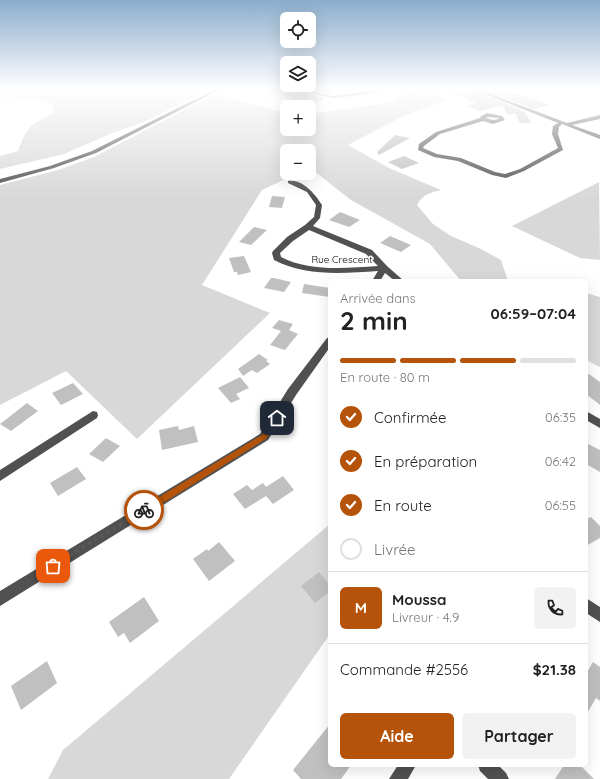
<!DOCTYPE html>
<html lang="fr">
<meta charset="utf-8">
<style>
:root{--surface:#fff;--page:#f2f2f2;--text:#222;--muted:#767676;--line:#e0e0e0;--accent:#b45309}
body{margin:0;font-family:Quicksand,sans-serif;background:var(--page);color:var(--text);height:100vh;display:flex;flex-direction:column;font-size:15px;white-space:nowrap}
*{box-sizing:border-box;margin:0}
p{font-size:13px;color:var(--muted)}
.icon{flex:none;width:22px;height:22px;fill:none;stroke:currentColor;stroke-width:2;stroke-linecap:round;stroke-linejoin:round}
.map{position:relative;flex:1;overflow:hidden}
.details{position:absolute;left:328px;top:279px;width:260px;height:488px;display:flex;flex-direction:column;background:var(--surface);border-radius:6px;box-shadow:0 4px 16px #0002}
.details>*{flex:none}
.buttons{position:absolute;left:280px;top:12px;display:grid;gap:8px}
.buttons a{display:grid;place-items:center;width:36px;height:36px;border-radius:6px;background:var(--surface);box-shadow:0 4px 16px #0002;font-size:20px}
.pin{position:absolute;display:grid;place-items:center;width:34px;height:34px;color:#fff;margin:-17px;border-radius:8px;box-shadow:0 2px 6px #0006}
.courier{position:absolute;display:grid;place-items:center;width:40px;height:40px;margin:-20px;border:3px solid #b45309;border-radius:50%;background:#fff;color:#222;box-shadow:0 1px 5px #0007}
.overview em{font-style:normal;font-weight:700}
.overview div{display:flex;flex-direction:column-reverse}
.overview{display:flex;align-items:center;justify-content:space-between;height:68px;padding:0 12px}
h1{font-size:26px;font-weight:700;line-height:30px}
.bar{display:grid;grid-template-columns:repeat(4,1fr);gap:6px 4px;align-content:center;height:48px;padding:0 12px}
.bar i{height:5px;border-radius:3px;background:var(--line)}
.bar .current{background:var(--accent)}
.bar p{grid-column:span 4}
.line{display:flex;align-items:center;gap:10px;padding:0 12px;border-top:1px solid var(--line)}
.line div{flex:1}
.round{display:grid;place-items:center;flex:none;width:42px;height:42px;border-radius:6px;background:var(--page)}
ol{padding:0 12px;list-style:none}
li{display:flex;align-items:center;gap:12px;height:44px}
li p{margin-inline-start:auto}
li .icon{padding:4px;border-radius:50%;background:var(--accent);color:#fff;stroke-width:4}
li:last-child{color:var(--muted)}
li i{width:22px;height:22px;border:2px solid var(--line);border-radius:50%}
.action{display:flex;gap:8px;margin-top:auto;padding:8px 12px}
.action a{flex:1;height:46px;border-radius:6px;background:var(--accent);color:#fff;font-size:16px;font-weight:700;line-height:46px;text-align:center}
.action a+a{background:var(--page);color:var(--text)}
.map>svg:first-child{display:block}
.green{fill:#d8d8d8}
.building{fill:#c0c0c0}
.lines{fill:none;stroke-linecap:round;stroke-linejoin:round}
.minor{fill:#515151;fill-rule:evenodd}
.route{fill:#b45309}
.done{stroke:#595959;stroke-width:4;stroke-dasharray:0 7.2}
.labels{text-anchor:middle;stroke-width:3;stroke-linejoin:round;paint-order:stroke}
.far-street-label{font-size:10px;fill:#000;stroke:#fff}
</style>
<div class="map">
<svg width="600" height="779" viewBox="0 0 600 779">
<rect width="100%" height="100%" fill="#fff"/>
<!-- green -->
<path class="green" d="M0,89H211L146,121L110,134L64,154L0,169V156L18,151C28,124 30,126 54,113L53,105L37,98L0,97Z
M413,89H433L432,90L448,100L405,115L348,145L389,168L441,190C430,193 423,194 417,205L433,224L451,236L481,249L501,260L508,281H461L430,244L351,200L309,167V151H287V173H298L262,190L202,285L270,313L137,439L66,371L0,405V185L58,170L94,157L215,94L287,113V129H309V113H318L392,102Z
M599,182L600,260L580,258L512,226Z
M586,293L600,297V367L586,360Z
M330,524V634L229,779H48L63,750Z"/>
<!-- building -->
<path class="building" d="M271,89H289L290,90L325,98L311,106L307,102L300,107L278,104L293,98L271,93Z
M305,89H340L331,94Z
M445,89H471L525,112L531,123H520L515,113L509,115L506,113L503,105L481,111L466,106L476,103Z
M482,89H503L550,105L534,109Z
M395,135L410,138L379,155L377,152Z
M404,156L419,163L402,169L388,162Z
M272,196L285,197L282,208L269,207Z
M340,212L360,220L349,227L329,220Z
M254,227L267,230L251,245L239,242Z
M390,236L411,245L401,252L380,243Z
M244,256L251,272L238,275L237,272H234L229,258Z
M271,278H274L291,282L284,292L264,288Z
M304,284L330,288V297L302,293Z
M279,320L293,324L289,330L298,334L285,350L270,345L281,331L272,328Z
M259,354L268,360L266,361L270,364L257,373L252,370L243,376L238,369Z
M586,372L600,382V405L586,394Z
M240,377L249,388L236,394L240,399L231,403L218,388Z
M73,383L83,394L61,405L52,393Z
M27,403L38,411L11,431L0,424Z
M178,426L179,430L194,426L198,442L162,450L159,430Z
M106,438L120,446L103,462L89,454Z
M586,443L600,450V472L586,464Z
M77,467L86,479L58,496L50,483Z
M283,476L294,490L273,504L266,496L245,509L233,494L247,485L252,490L263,483L266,487Z
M591,517L600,526V538L586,546V519Z
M219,542L235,561L209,581L193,559L207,549L208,551Z
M319,572L330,586V591L315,603L301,586Z
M144,597L159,621L130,643L124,633L118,637L109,622Z
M47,661L57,683L21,710L11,686Z
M593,662L600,667V701L596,698L586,715V674Z
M330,724V765H351L341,779H301L293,770Z
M564,765H580L594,779H555Z"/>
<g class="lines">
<!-- minor -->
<path class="minor" d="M216,89H221L96,153L54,168L0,183V179L50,166L92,151Z
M290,89H298L334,96L385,89L376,93L334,98Z
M472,89H478L567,123L600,115V119L572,125L600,135V139L562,124L559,127L558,134L563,150L524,171L506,178L492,175L458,161L434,157L418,150L419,144L436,132L480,118L481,116L487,113L502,116L505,120L493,124L483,121L440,134L424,146L423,148L437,154L461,158L495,172L505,174L520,169L558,148L552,134L553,126L558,123ZM488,117L498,118L499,119L493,120L486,118Z
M288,181C303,179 315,194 322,205L320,218L313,226L372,250L387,266L404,281H395L385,273L380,281H372L378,271C344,273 306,277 274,260L272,253L273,251L287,237L305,225L314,217L316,205L307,192L288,183ZM309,230L366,254L378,266C346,268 310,272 281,257L280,253L293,241Z
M330,337V347L296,395L268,440L0,606V591L260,434L288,389L327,338Z
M93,411L97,412L98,415L97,418L0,481V470Z
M586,411L600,419V428L586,420Z
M586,598L600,607V622L586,613Z
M398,765H416L408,779H389Z
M478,765H498L506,773L509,779H488L480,771Z"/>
</g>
<!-- sky -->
<linearGradient id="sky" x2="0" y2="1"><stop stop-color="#8baccb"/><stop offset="0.45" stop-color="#fff"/><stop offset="1" stop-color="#fff" stop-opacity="0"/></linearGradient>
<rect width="600" height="198" fill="url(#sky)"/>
<!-- route -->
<path class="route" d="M277,415L280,418L267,438L147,513H141V508L262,435L274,416Z"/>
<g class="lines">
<!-- done -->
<path class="done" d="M53,566L144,510"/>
</g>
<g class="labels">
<!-- far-street labels -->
<g class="far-street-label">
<text x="342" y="263">Rue Crescent</text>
</g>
</g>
</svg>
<div class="buttons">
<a><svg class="icon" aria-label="locate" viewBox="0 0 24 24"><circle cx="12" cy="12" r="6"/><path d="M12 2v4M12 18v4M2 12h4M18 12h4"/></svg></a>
<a><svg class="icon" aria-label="layers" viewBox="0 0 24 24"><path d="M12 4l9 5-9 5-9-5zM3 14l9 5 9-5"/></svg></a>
<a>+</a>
<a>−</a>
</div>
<div class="pin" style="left:53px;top:566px;background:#ea580c"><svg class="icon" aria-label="bag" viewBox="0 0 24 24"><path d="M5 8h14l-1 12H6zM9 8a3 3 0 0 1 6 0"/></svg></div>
<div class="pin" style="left:277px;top:418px;background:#1f2937"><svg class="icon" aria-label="home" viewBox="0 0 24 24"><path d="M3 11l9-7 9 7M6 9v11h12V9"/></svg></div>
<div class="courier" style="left:144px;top:510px"><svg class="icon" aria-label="bike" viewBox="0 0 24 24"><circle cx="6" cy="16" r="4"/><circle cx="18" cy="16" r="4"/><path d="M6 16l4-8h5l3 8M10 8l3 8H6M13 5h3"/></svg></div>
<section class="details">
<div class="overview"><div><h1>2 min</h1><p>Arrivée dans</p></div><em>06:59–07:04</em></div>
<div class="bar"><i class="current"></i><i class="current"></i><i class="current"></i><i></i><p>En route · 80 m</p></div>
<ol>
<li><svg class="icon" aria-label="check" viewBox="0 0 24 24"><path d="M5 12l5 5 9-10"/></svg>Confirmée<p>06:35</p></li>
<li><svg class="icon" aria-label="check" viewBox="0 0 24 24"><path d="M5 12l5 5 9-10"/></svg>En préparation<p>06:42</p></li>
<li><svg class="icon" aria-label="check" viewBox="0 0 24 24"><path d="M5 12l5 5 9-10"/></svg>En route<p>06:55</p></li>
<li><i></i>Livrée</li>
</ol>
<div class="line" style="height:72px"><b class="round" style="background:var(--accent);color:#fff">M</b><div><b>Moussa</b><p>Livreur · 4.9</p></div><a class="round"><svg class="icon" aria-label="phone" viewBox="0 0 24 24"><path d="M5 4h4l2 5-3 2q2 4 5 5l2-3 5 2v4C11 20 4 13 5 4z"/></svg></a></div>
<div class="line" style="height:52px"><div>Commande #2556</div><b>$21.38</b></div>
<div class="action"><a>Aide</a><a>Partager</a></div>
</section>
</div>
